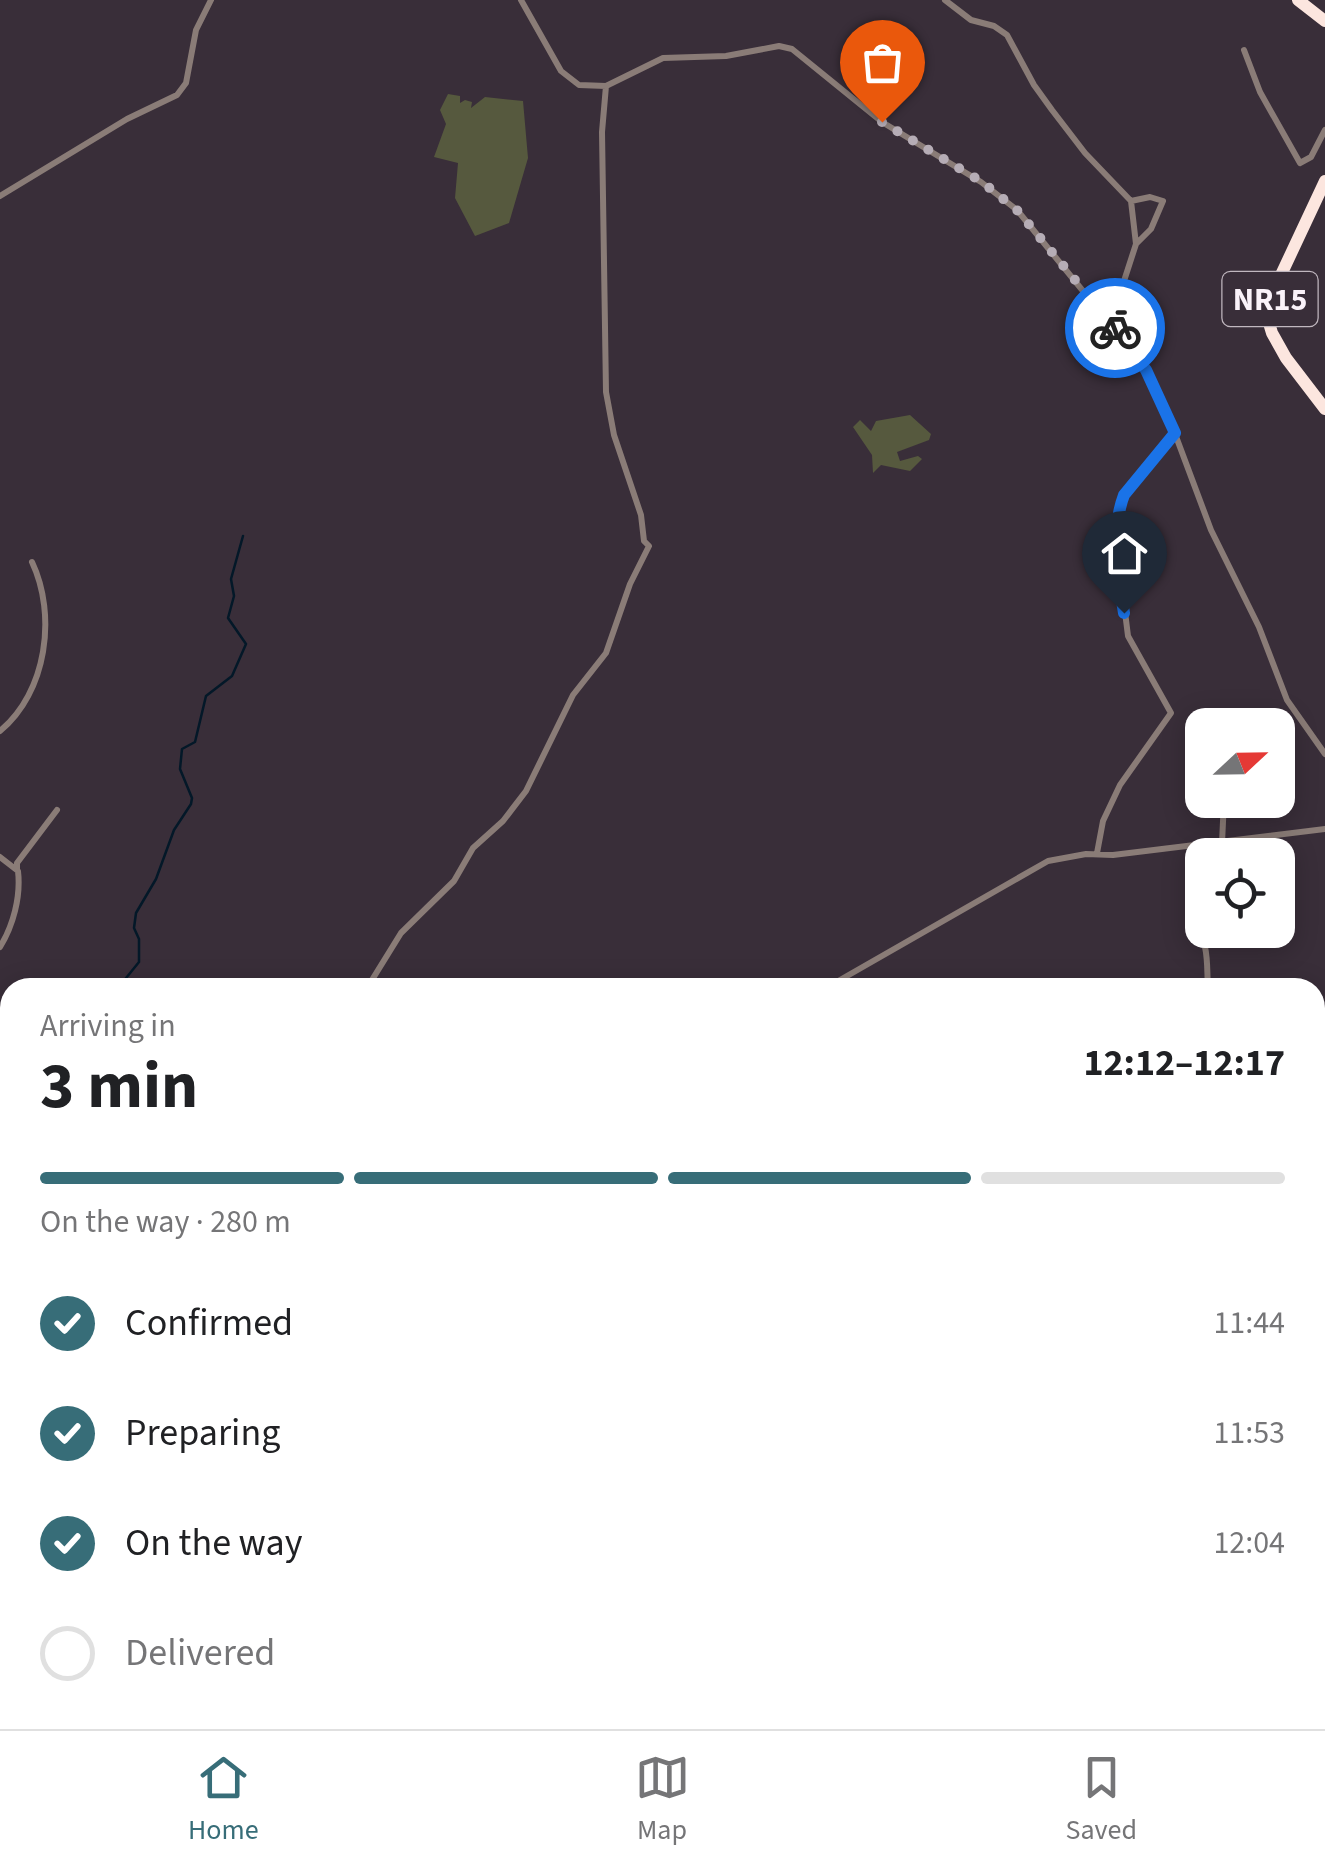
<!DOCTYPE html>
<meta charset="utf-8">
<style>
:root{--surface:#fff;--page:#f2f2f2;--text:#202124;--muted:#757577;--line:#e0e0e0;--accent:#376d78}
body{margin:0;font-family:"Source Sans 3",sans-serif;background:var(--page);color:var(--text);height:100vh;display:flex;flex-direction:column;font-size:38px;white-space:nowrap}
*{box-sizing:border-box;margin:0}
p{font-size:32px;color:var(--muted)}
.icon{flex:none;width:55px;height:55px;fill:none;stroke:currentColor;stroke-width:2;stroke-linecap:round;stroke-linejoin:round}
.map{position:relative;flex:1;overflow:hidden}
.details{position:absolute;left:0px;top:978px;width:1325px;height:752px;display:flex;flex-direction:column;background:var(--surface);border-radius:30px 30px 0 0;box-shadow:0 5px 25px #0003}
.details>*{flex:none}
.needle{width:65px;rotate:68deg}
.fabs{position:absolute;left:1185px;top:708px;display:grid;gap:20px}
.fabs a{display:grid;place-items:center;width:110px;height:110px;border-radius:20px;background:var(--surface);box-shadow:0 5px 25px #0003;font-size:50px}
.pin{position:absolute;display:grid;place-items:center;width:85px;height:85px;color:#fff;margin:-102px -42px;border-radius:50% 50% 50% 0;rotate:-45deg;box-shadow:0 0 10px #0007}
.pin .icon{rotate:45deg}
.courier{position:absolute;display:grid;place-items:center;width:100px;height:100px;margin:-50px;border:8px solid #1a73e8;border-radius:50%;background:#fff;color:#222;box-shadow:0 2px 12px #0007}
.headline em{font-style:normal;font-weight:700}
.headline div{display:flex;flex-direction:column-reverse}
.headline{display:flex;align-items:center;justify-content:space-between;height:170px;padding:0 40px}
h1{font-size:65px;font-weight:700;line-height:75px}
.bar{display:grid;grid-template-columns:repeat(4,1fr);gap:15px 10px;align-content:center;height:120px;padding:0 40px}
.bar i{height:12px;border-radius:8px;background:var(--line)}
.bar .selected{background:var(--accent)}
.bar p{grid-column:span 4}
ol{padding:0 40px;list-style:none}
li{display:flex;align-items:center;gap:30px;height:110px}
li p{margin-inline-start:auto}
li .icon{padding:10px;border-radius:50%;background:var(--accent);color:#fff;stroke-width:4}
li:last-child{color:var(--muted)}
li i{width:55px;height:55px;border:5px solid var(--line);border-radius:50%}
.menu{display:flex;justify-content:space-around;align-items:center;height:140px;border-top:2px solid var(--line);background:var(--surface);font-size:28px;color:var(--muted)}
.menu a{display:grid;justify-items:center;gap:5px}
.menu .selected{color:var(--accent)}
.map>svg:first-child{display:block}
.green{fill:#56593e}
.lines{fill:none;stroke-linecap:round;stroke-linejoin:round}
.stream{stroke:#031828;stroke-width:2.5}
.street{stroke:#8a7c77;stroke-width:6}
.highway{stroke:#fce6df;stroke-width:12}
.done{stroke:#b6adb6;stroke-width:10;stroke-dasharray:0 18}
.route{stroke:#1a73e8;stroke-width:12}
.labels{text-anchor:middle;stroke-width:10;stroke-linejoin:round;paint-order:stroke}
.shield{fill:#392e39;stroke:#c0b7bf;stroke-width:2.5}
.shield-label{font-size:32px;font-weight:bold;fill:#faf2f9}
</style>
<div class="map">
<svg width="1325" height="1729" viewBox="0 0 1325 1729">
<rect width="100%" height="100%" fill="#392e39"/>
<!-- green -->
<path class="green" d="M448,94L460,96V103L465,100L472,102L471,108L485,97L523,101L528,158L509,223L475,236L455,198L458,163L434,157L446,124L440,110Z
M910,415L931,434L929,440L897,452L900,461L918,456L922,459L910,471L881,465L873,473L872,455L853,427L860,420L871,431L876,421Z"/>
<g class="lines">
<!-- stream -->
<path class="stream" d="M118,988L139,962V939L134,928L136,913L156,879L174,830L191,804L192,798L180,769L182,749L195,742L206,696L232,676L246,644L228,618L234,596L231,579L243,536
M0,1199L10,1186
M0,1635L10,1633
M915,1720L924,1729"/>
<!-- street -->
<path class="street" d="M521,0L561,71L579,85L606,86L663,58L726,56L779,46L792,49L882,122L981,182L1017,210L1140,361L1165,407L1211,530L1259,627L1287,700L1325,754
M945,0L971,20L994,26L1007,35L1034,85L1052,110L1085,153L1131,201L1136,244
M1244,50L1260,92L1300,163L1311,157L1325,130
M0,196L127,119L177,95L186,83L196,30L211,0
M1111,321L1136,244L1151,229L1163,201L1150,197L1131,201
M0,731C47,692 57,615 32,562
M1222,843L1224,800
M1203,845C1186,882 1198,910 1205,947C1208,960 1207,974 1208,988
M1097,853L1103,821L1120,785L1171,713L1128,636L1116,540L1124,495L1174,434
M0,857L18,871C21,897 13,926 0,947
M17,870V863L57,810
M367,988L401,933L454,881L473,848L503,821L526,791L573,695L606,653L630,584L649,546L644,541L641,515L614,435L606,392L602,132L606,86
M826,988L1048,861L1086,854L1113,855L1325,829
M1315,1135L1325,1126
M0,1320L10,1315
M0,1349L10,1363
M1315,1570L1325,1571
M677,1720L701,1729
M1103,1720L1112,1729
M1289,1720L1291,1729
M287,1729L310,1720
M483,1729L484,1720"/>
<!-- highway -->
<path class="highway" d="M1298,0L1325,21
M1325,181L1273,292L1266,313L1272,333L1286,358L1325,409
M1315,1099L1325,1081
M1240,1729L1241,1720"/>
</g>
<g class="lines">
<!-- done -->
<path class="done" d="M882,122L982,182L1017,210L1115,328"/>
<!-- route -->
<path class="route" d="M1115,328L1146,370L1175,433L1124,495C1110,532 1118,575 1124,613"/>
</g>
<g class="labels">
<!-- shield labels -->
<rect class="shield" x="1222.5" y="272" width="95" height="54" rx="8"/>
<g class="shield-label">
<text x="1270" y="310">NR15</text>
</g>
</g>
</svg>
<div class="fabs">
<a><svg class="needle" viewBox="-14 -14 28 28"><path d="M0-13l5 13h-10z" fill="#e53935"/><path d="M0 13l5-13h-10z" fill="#757577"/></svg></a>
<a><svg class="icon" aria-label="locate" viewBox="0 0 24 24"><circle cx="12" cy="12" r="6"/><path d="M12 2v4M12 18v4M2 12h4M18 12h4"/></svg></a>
</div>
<div class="pin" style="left:882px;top:122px;background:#ea580c"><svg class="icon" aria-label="bag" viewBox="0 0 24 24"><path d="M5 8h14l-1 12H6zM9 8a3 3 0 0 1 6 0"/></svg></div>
<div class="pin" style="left:1124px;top:613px;background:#1f2937"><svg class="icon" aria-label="home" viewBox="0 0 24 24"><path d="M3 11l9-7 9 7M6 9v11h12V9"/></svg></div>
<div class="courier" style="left:1115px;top:328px"><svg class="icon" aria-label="bike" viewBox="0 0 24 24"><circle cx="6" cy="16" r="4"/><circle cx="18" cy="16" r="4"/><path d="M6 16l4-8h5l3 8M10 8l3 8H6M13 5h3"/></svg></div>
<section class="details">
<div class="headline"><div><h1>3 min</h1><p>Arriving in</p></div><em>12:12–12:17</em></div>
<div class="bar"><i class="selected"></i><i class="selected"></i><i class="selected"></i><i></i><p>On the way · 280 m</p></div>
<ol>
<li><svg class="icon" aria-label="check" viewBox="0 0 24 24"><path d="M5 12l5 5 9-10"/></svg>Confirmed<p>11:44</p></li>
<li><svg class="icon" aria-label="check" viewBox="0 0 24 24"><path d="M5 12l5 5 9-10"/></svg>Preparing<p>11:53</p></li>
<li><svg class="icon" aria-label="check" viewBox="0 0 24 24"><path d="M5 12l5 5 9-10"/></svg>On the way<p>12:04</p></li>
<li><i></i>Delivered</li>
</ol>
</section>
</div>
<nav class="menu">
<a class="selected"><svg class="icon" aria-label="home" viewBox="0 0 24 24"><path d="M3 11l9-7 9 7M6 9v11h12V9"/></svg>Home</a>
<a><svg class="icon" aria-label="map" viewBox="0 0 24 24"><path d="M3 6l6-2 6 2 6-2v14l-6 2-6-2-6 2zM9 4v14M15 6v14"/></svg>Map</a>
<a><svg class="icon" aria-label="saved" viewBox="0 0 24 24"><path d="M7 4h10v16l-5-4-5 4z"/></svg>Saved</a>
</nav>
